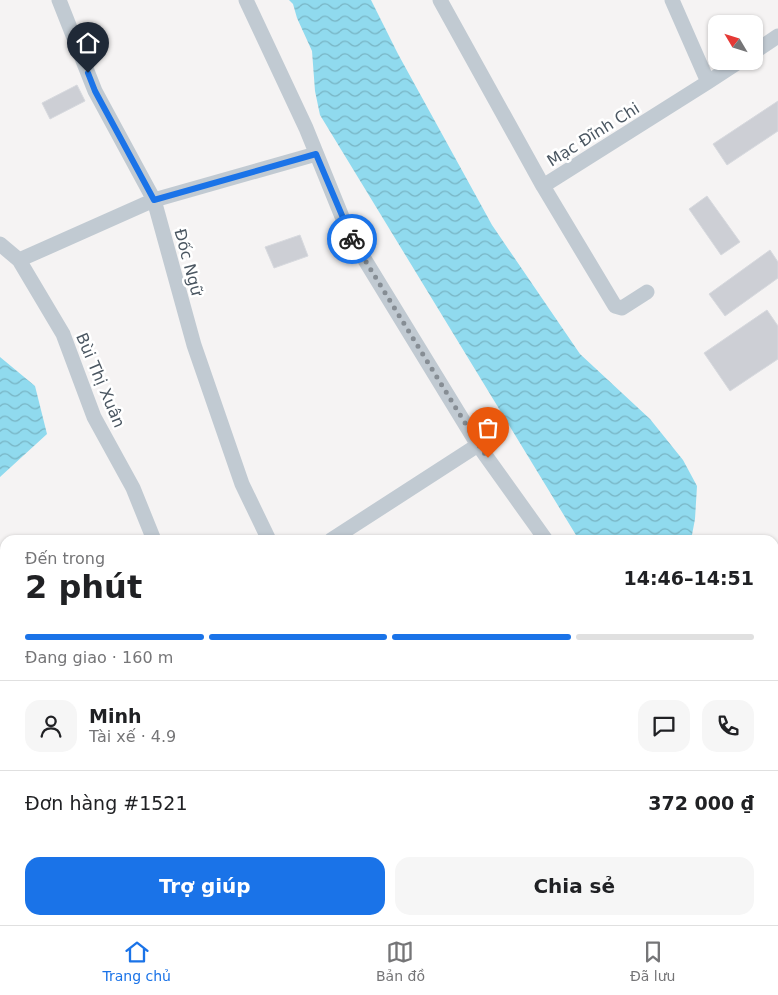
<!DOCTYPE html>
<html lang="vi">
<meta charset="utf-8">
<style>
:root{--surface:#fff;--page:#f6f6f6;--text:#202124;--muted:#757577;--line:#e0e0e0;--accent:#1a73e8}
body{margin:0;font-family:"DejaVu Sans",sans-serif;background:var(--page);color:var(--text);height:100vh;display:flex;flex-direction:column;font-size:19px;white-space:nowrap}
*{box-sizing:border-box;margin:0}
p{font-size:16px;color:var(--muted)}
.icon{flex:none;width:28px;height:28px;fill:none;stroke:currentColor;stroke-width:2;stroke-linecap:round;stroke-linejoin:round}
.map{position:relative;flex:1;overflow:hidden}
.panel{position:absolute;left:0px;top:535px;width:779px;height:390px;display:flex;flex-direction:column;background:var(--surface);border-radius:15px 15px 0 0;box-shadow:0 1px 4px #0004}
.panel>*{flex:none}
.needle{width:32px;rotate:308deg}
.controls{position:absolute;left:708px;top:15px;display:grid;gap:10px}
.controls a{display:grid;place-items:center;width:55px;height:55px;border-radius:10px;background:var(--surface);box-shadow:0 1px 4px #0004;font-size:25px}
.pin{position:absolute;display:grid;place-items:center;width:42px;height:42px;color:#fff;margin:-51px -21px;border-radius:50% 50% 50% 0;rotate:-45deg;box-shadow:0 0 5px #0007}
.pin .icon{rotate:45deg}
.courier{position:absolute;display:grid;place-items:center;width:50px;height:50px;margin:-25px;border:4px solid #1a73e8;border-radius:50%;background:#fff;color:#222;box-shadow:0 1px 6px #0007}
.summary em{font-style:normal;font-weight:800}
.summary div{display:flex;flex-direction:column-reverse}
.summary{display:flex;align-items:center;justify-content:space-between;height:85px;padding:0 25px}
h1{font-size:32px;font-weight:800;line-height:38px}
.bar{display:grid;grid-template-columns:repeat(4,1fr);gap:8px 5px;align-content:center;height:60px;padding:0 25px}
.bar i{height:6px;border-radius:4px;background:var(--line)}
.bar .selected{background:var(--accent)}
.bar p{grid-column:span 4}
.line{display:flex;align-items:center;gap:12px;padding:0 25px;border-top:1px solid var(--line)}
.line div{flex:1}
.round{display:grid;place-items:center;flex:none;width:52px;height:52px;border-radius:15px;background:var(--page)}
.button{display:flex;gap:10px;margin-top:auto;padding:10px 25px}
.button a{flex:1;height:58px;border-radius:15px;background:var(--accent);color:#fff;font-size:20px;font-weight:800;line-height:58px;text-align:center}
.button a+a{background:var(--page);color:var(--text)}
.tabs{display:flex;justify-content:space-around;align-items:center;height:70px;border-top:1px solid var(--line);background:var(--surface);font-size:14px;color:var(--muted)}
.tabs a{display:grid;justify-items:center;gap:2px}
.tabs .selected{color:var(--accent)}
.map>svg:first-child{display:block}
.water{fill:url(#water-waves)}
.building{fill:#cdcfd5;stroke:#d7d9de}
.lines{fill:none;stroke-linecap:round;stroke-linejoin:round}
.minor{stroke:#c1cad2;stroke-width:15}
.done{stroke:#868d94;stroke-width:5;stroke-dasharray:0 9}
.route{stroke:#1a73e8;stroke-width:6}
.labels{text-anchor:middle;stroke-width:5;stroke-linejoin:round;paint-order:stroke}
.street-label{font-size:16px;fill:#4a5661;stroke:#fff}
</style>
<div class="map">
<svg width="778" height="925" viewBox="0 0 778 925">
<defs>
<pattern id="water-waves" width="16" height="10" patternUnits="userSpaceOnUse" patternTransform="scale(1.25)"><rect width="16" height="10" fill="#90daee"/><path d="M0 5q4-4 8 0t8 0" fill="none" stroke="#78b4c4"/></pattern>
</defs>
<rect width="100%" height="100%" fill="#f5f3f3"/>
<!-- water -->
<path class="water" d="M289,0H371L398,54L492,225L580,354L650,419L683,460L697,486L695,519L691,540H579L320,115L315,91L312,51L297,18L293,4Z
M0,357L35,386L47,434L0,477Z
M0,587L4,599L3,688L0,691Z
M778,634V745L774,742V635Z
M5,860V920H244L245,925H0V872Z"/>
<!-- building -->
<path class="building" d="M77,85L85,101L50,119L42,103Z
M778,101V131L727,165L713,144Z
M707,196L740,242L721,255L689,209Z
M300,235L308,256L274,268L265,247Z
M770,250L778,262V278L725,316L709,294Z
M767,310L778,326V359L730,391L704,353Z
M776,903L778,904V923L774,919V906Z"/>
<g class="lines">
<!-- minor -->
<path class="minor" d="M59,0L95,91L154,200L194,345L242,484L269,540
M246,0L306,128L349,234L478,445L546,540
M440,0L543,186L708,82L740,61
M672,0L708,82
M754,52L778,36
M543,186L615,306L622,308L647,292
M0,244L19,260L63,334L94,417L133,488L154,540
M19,260L154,200L316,154
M331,540L478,445
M774,563L778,560
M0,768L5,764
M774,807L778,810
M292,920L293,925
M530,920L534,925
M709,920L714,925
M361,925L370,920"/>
</g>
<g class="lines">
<!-- done -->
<path class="done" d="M352,239L478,444L488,458"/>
<!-- route -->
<path class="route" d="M88,73L95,91L154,200L316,154L352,239"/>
</g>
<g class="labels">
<!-- street labels -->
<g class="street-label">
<text transform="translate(593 134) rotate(-32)" y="6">Mạc Đĩnh Chi</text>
<text transform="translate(189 262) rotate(75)" y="6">Đốc Ngữ</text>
<text transform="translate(101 380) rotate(67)" y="6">Bùi Thị Xuân</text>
</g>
</g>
</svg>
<div class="controls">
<a><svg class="needle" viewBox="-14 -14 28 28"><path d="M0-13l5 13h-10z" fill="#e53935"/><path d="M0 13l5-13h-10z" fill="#757577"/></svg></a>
</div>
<div class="pin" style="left:488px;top:458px;background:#ea580c"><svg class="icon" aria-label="bag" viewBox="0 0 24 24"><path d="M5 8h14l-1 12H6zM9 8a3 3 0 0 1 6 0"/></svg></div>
<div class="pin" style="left:88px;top:73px;background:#1f2937"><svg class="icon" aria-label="home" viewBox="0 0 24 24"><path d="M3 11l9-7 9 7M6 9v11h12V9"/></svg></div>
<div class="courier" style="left:352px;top:239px"><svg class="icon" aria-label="bike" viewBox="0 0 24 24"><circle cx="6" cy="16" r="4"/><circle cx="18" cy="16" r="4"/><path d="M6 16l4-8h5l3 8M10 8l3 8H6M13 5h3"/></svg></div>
<section class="panel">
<div class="summary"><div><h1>2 phút</h1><p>Đến trong</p></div><em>14:46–14:51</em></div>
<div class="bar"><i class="selected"></i><i class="selected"></i><i class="selected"></i><i></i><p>Đang giao · 160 m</p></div>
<div class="line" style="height:90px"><a class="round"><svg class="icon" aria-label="person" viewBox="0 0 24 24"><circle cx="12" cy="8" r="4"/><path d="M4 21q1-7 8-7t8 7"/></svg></a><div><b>Minh</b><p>Tài xế · 4.9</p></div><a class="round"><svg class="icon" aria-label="chat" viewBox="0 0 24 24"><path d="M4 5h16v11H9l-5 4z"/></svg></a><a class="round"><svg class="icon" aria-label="phone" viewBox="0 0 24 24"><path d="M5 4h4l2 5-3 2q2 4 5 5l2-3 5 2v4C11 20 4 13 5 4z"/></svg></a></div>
<div class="line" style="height:65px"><div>Đơn hàng #1521</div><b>372 000 ₫</b></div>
<div class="button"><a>Trợ giúp</a><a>Chia sẻ</a></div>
</section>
</div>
<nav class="tabs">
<a class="selected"><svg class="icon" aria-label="home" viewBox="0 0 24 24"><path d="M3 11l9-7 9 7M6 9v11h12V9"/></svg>Trang chủ</a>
<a><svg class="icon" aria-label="map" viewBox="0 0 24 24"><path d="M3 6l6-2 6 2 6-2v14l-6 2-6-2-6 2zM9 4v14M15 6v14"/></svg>Bản đồ</a>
<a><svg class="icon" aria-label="saved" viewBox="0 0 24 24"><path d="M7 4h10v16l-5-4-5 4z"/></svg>Đã lưu</a>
</nav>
